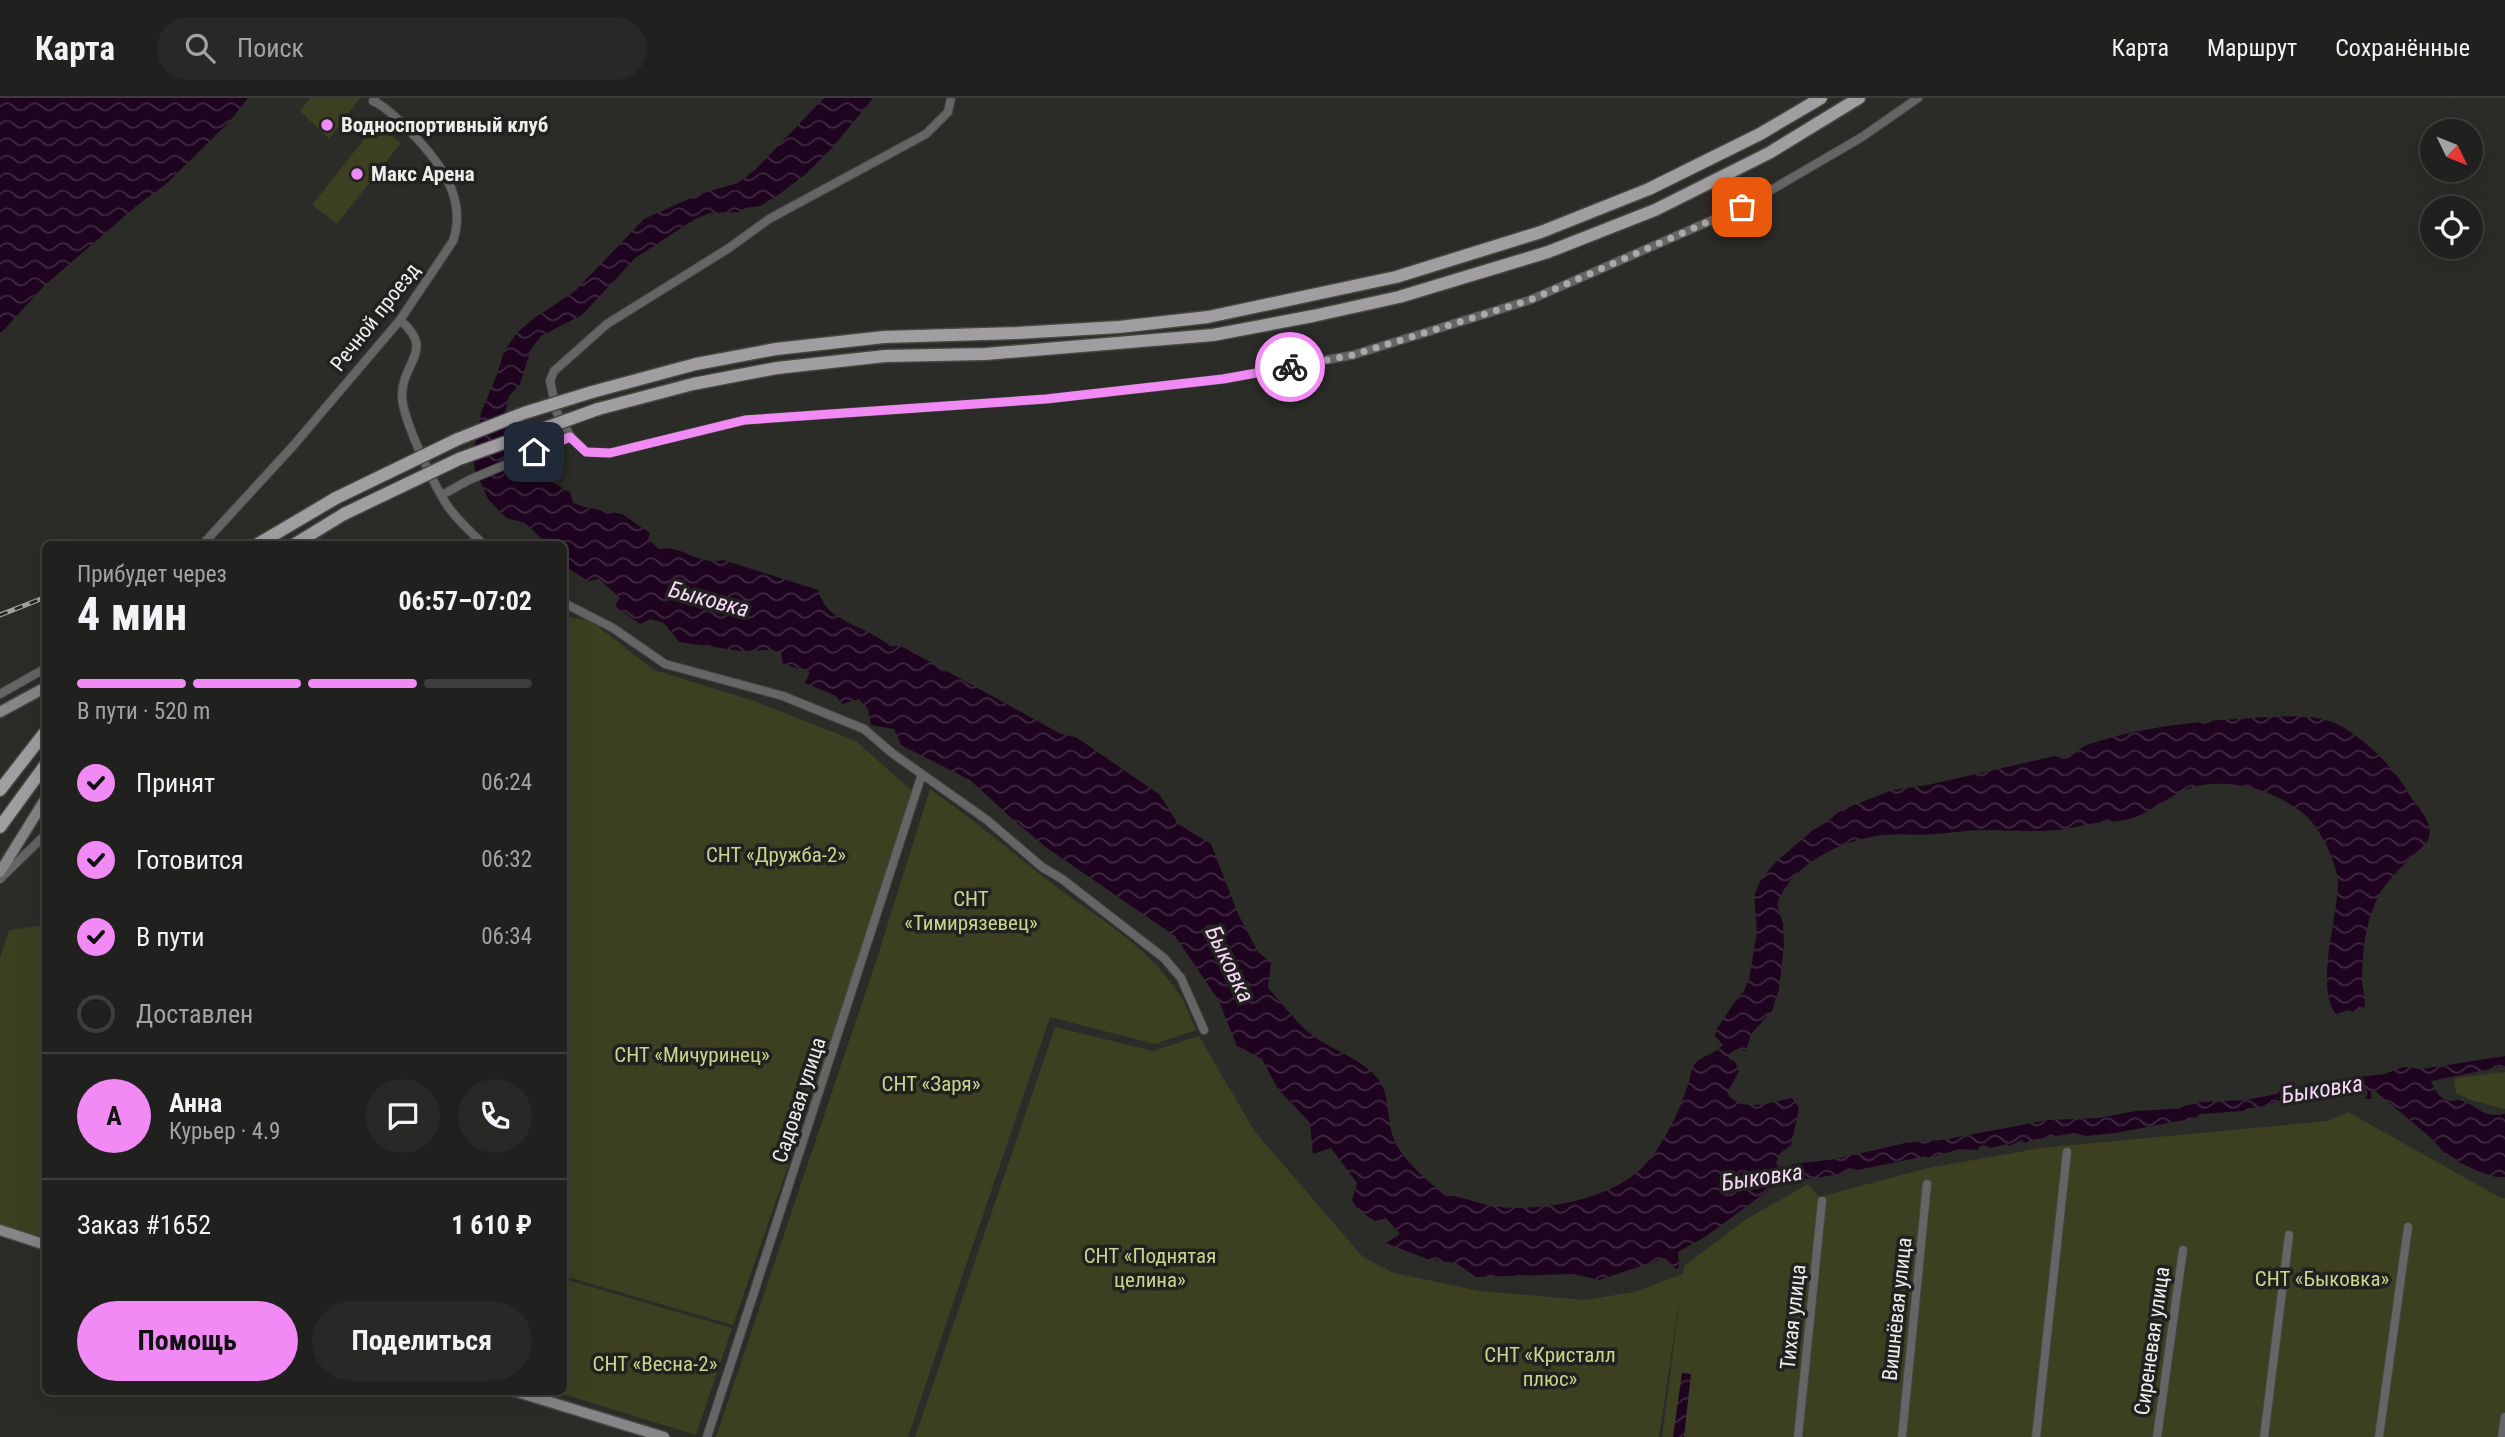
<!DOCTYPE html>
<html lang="ru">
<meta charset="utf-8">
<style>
:root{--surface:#20201e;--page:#282827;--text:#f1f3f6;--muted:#a2a3a4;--line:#3d3e3c;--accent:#f18af4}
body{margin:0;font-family:"Roboto Condensed",sans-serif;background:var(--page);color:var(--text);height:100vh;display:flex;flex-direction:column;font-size:26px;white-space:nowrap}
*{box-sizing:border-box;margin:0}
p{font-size:23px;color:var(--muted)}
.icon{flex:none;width:38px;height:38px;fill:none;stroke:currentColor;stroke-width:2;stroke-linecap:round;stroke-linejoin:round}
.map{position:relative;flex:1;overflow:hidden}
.drawer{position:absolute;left:42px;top:443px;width:525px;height:854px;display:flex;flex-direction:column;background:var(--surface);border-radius:10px;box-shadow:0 7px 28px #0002,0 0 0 2px var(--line)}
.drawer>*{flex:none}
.needle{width:46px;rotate:133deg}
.controls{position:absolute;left:2420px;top:21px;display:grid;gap:14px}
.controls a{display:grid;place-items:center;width:63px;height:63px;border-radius:50%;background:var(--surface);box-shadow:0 7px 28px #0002,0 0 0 2px var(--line);font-size:35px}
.pin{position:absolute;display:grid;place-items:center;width:60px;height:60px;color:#fff;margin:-30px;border-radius:14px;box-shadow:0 4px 10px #0006}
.courier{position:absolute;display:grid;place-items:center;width:70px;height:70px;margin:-35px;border:5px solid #f18af4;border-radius:50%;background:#fff;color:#222;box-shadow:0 2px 9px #0007}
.headline em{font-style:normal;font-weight:700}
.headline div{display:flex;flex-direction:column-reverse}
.headline{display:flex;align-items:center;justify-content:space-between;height:119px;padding:0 35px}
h1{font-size:46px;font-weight:700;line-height:52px}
.bar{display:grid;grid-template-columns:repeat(4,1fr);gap:10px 7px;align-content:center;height:84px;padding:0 35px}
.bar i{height:9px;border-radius:5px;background:var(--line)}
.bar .selected{background:var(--accent)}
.bar p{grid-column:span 4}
.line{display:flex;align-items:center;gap:18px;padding:0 35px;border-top:2px solid var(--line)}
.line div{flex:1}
.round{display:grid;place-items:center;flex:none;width:74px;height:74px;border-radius:37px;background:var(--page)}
ol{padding:0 35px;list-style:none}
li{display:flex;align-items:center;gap:21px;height:77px}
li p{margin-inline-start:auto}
li .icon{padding:7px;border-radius:50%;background:var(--accent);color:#111;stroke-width:4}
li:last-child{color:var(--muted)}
li i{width:38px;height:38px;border:4px solid var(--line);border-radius:50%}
.primary-button{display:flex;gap:14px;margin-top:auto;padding:14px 35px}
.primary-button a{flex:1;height:80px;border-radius:42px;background:var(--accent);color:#111;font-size:28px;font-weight:700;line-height:80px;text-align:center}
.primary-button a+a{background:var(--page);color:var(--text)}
header{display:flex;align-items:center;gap:42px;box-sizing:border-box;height:98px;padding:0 35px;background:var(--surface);border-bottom:2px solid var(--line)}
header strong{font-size:33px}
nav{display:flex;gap:38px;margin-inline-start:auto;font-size:24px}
.search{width:490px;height:63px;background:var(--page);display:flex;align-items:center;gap:18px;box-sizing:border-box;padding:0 24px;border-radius:38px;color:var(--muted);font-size:26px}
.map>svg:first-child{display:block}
.garden{fill:#3c4021}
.water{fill:url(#water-waves)}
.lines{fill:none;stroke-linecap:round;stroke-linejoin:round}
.minor-casing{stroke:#464643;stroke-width:10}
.secondary-casing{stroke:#464643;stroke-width:13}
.primary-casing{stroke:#464643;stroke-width:15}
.minor{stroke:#666566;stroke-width:8}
.secondary{stroke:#878587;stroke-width:10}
.primary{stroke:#a19ea1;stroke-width:12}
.rail-casing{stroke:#a1a19e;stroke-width:5}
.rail{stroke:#21221f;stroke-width:2.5;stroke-dasharray:8;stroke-linecap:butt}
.primary-bridge-casing{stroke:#464643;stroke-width:15;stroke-linecap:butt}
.primary-bridge{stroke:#a19ea1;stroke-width:12}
.done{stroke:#a9a9a7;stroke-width:7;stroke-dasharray:0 12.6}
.route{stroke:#f18af4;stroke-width:9}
.poi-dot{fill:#f18af4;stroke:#21221f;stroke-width:2.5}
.labels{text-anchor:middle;stroke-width:7;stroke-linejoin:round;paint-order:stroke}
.poi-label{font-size:21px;font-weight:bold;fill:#ededeb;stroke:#21221f;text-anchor:start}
.street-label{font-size:21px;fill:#ededeb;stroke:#21221f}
.park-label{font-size:21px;fill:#cad58d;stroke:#21221f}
.water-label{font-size:23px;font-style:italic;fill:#f9d7f9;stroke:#21221f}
</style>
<header>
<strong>Карта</strong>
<div class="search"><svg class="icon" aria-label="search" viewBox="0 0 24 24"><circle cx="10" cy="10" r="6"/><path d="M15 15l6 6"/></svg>Поиск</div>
<nav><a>Карта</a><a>Маршрут</a><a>Сохранённые</a></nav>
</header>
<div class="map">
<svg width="2505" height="1339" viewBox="0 0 2505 1339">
<defs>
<pattern id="water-waves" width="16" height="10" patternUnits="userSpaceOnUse" patternTransform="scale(1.75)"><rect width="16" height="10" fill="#1e041f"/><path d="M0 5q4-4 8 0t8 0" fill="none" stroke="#3f2940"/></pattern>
</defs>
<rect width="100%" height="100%" fill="#2b2b28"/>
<!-- garden -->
<path class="garden" d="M310,0H360L329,41L300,13Z
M376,26L401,45L337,126L312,107Z
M564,518L591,523L654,572L754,603L856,643L912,693L855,874L733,1227L564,1178Z
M930,691C967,717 1001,745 1036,773C1085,814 1146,842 1180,898C1187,908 1191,921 1196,932L1155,946L1050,919L908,1339H716L878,857Z
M45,827H46L45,1140L0,1126V860L9,832Z
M1055,929L1153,953L1199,938L1255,1034L1363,1159L1394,1175L1480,1193L1585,1202L1634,1194L1683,1176L1684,1168L1745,1122L1808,1086L1819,1099L1928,1070L2041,1050L2327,1023L2348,1014L2501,1100H2505V1339H1662L1681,1192L1659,1339H915Z
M2505,974V1011L2471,1002L2456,995L2454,983L2457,980Z
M564,1181L732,1230L696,1337L553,1293H564Z"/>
<!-- water -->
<path class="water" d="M0,0H248L230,23L166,86L135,109L44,188L0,236Z
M824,0H873L832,50L806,76L778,97L760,108L745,110L739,114L710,115L695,121L635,160L582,217L541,238L531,251L520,286L509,298L504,319L517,365L570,394L573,405L584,409L622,416L650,435L648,441L659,451C683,446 696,468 723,462L818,492C820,497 822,503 825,507C836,524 874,533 890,548H901L1061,636L1076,639L1160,697L1178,726L1211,746L1238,816L1258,854L1271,865L1268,890C1283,906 1298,928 1316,940C1338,955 1365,962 1381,985C1391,1002 1385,1030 1399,1051C1408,1065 1430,1087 1445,1095C1451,1098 1459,1099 1466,1101C1474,1103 1483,1106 1491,1108C1536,1115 1608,1103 1642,1070C1659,1054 1679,1015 1686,992C1689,986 1691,972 1694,967C1700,958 1714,957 1723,947L1715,938L1716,932L1738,899L1744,893L1749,882L1757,833L1754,798L1761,781L1776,764L1813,732L1827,724L1841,712L1893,692L1928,687L2046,660L2055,658L2064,661C2072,657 2078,651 2087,647C2144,627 2210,622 2271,619C2289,618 2312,617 2329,623C2357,632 2393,668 2407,693C2416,709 2437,725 2427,744C2414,757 2399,770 2388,784C2367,809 2363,847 2362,878C2361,888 2367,901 2364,910L2359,908L2353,914L2349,912L2336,916C2315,891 2337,820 2338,787C2338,767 2321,730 2305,717C2278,695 2247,684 2212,686C2172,688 2160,714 2125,722C2113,724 2101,724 2089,726C2078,728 2068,731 2057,732C2033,734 2008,732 1983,732C1967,732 1952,735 1936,736C1918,738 1900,735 1883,737C1842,742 1792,765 1777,806L1783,826L1784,846L1779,891L1772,913L1751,936L1746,953L1738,951L1731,954L1728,960L1735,964L1739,973L1727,995C1740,1016 1772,1004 1792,1000L1799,1010L1791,1047L1779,1056L1776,1066L1781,1071L1793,1066L1836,1061L1905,1045L1942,1042L2048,1022L2099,1020L2136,1013L2171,1011L2202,1004L2246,1002L2277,996L2283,990L2301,991L2307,989C2320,994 2330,980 2343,985L2350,980L2384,976L2404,969L2421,971L2505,958V968L2431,983C2435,992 2439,1002 2451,1003C2460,1003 2453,1000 2462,1003C2482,1009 2479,1020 2505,1016V1079H2496L2478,1073L2448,1059L2430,1039L2374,992L2371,993V1001H2365L2368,995L2364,988L2349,993L2346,999L2342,990L2337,999L2332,995L2316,998L2310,996L2302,1002L2294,1000L2289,1005C2277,1001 2270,1007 2260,1009C2252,1011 2250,1008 2243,1013L2200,1016L2195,1020L2115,1035L2086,1038L2074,1035L2031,1042L2026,1045L2021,1042L2010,1048L2006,1046L1990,1050L1984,1047L1979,1049L1978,1052L1960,1051L1929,1060L1926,1058L1857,1072L1849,1070L1835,1077L1786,1084L1781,1083L1705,1139L1678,1154L1679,1169L1676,1171L1665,1160L1599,1182L1573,1176L1476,1179L1456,1165L1427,1161L1386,1145L1400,1136L1386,1120L1375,1123L1358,1112L1352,1102L1357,1085L1331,1050L1313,1056L1310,1025L1278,991L1262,961L1237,948L1219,903L1175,838L1047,750L1017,725L970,682L901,647L894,631L871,627L868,611L859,601L842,606L836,598L805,585L810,574L783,566L781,555L771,552L741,553L679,544L664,525L650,521L640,526L615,508L620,500L599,481L588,483L564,467V446H544L543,442L525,425L506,420L488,401L475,372L473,357L481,315L498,274L504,253L517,235L533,221L574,194L644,121L700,96L738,85L756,71Z
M1682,1275L1691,1276L1684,1339H1673Z"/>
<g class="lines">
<!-- minor casing -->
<g class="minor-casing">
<path id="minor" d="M951,0L948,14L926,36L769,121L729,150L607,226L554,273L550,283L557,315L571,339L586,354L610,355L745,322L1047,301L1223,281L1353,257L1530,202L1742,109L1862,39L1918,0
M400,222C436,253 402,263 402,298C402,320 434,387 447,407C456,421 471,434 483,446
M442,397L469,382L571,339
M203,446L293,348L400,222L453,143C469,96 434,57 403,26C394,18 385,8 373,3L375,0
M564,505L613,530L665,566L783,598L864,631L892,655L987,722L1042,769L1062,781L1164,860L1181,880L1204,932
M0,596L46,570
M0,781L46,736
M707,1339L922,676
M1798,1339L1822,1103
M1902,1339L1927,1086
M2036,1339L2067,1054
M2157,1339L2183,1152
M2264,1339L2289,1137
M2379,1339L2408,1129
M2502,1339L2505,1319"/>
</g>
<!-- secondary casing -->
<g class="secondary-casing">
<path id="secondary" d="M0,614L46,589
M0,774L46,700
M0,1132L46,1147
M514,1293L664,1339"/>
</g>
<!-- primary casing -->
<g class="primary-casing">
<path id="primary" d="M592,294L696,266L776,251L884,239L1017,235L1119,229L1208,219L1396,179L1541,134L1649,91L1760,36L1821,0
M598,311L693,286L777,270L885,258L985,256L1213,237L1313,218L1399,199L1548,154L1655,112L1769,55L1859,0
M258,446L336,400
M295,446L344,416
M0,692L46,633
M0,729L46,666"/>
</g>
<!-- minor -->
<use href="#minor" class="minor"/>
<!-- secondary -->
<use href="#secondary" class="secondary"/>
<!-- primary -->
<use href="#primary" class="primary"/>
<!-- rail casing -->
<g class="rail-casing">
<path id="rail" d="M0,517L46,499"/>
</g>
<!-- rail -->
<use href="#rail" class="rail"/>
<!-- primary-bridge casing -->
<g class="primary-bridge-casing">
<path id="primary-bridge" d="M336,400L458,341L524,315L592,294
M344,416L459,361L598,311"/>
</g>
<!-- primary-bridge -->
<use href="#primary-bridge" class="primary-bridge"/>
</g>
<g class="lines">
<!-- done -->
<path class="done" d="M1290,269L1353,257L1530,202L1742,109"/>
<!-- route -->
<path class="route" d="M534,354L570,339L586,354L610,355L745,322L1046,301L1223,281L1290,269"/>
</g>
<!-- markers -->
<g class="poi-dot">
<circle cx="327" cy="27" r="7"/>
<circle cx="357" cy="76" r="7"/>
</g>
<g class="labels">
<!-- poi labels -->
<g class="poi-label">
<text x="341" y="34">Водноспортивный клуб</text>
<text x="371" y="83">Макс Арена</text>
</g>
<!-- street labels -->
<g class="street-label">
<text transform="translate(375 219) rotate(-52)" y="7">Речной проезд</text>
<text transform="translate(799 1002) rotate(-72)" y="7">Садовая улица</text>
<text transform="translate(1897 1211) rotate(-84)" y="7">Вишнёвая улица</text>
<text transform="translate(1793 1219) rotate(-84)" y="7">Тихая улица</text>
<text transform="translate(2152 1243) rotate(-82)" y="7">Сиреневая улица</text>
</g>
<!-- park labels -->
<g class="park-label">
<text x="776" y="764">СНТ «Дружба-2»</text>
<text x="971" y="808">СНТ<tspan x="971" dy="24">«Тимирязевец»</tspan></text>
<text x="692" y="964">СНТ «Мичуринец»</text>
<text x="931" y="993">СНТ «Заря»</text>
<text x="1150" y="1165">СНТ «Поднятая<tspan x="1150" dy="24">целина»</tspan></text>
<text x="2322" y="1188">СНТ «Быковка»</text>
<text x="1550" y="1264">СНТ «Кристалл<tspan x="1550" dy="24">плюс»</tspan></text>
<text x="655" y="1273">СНТ «Весна-2»</text>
</g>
<!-- water labels -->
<g class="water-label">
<text transform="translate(709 501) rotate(15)" y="8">Быковка</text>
<text transform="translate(1230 866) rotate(64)" y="8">Быковка</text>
<text transform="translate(2322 991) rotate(-9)" y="8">Быковка</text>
<text transform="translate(1762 1079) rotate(-8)" y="8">Быковка</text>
</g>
</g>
</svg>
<div class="controls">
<a><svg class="needle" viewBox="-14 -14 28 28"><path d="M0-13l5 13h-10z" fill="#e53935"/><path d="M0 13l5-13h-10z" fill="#a2a3a4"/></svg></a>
<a><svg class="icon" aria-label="locate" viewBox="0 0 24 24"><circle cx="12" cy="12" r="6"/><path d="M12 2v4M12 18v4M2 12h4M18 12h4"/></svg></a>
</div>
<div class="pin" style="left:1742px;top:109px;background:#ea580c"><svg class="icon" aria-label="bag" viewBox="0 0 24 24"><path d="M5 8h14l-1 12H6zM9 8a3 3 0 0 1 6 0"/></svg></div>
<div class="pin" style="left:534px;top:354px;background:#1f2937"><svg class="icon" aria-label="home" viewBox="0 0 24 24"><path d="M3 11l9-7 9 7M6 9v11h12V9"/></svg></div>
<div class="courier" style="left:1290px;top:269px"><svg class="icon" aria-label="bike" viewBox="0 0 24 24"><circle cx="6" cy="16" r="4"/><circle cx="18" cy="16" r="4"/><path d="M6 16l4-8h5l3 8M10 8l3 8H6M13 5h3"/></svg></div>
<section class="drawer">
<div class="headline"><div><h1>4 мин</h1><p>Прибудет через</p></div><em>06:57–07:02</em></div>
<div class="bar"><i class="selected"></i><i class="selected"></i><i class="selected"></i><i></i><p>В пути · 520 m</p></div>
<ol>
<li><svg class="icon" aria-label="check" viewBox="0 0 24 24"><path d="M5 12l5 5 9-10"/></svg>Принят<p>06:24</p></li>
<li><svg class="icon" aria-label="check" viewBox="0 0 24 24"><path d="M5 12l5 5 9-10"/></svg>Готовится<p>06:32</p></li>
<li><svg class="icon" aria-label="check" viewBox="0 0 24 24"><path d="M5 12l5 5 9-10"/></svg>В пути<p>06:34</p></li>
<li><i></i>Доставлен</li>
</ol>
<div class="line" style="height:126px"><b class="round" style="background:var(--accent);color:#111">А</b><div><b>Анна</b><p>Курьер · 4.9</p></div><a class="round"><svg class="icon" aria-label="chat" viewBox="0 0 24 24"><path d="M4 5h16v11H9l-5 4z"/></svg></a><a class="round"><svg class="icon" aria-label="phone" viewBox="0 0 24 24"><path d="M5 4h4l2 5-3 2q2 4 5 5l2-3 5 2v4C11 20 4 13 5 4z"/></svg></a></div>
<div class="line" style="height:91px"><div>Заказ #1652</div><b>1 610 ₽</b></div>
<div class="primary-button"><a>Помощь</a><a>Поделиться</a></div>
</section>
</div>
